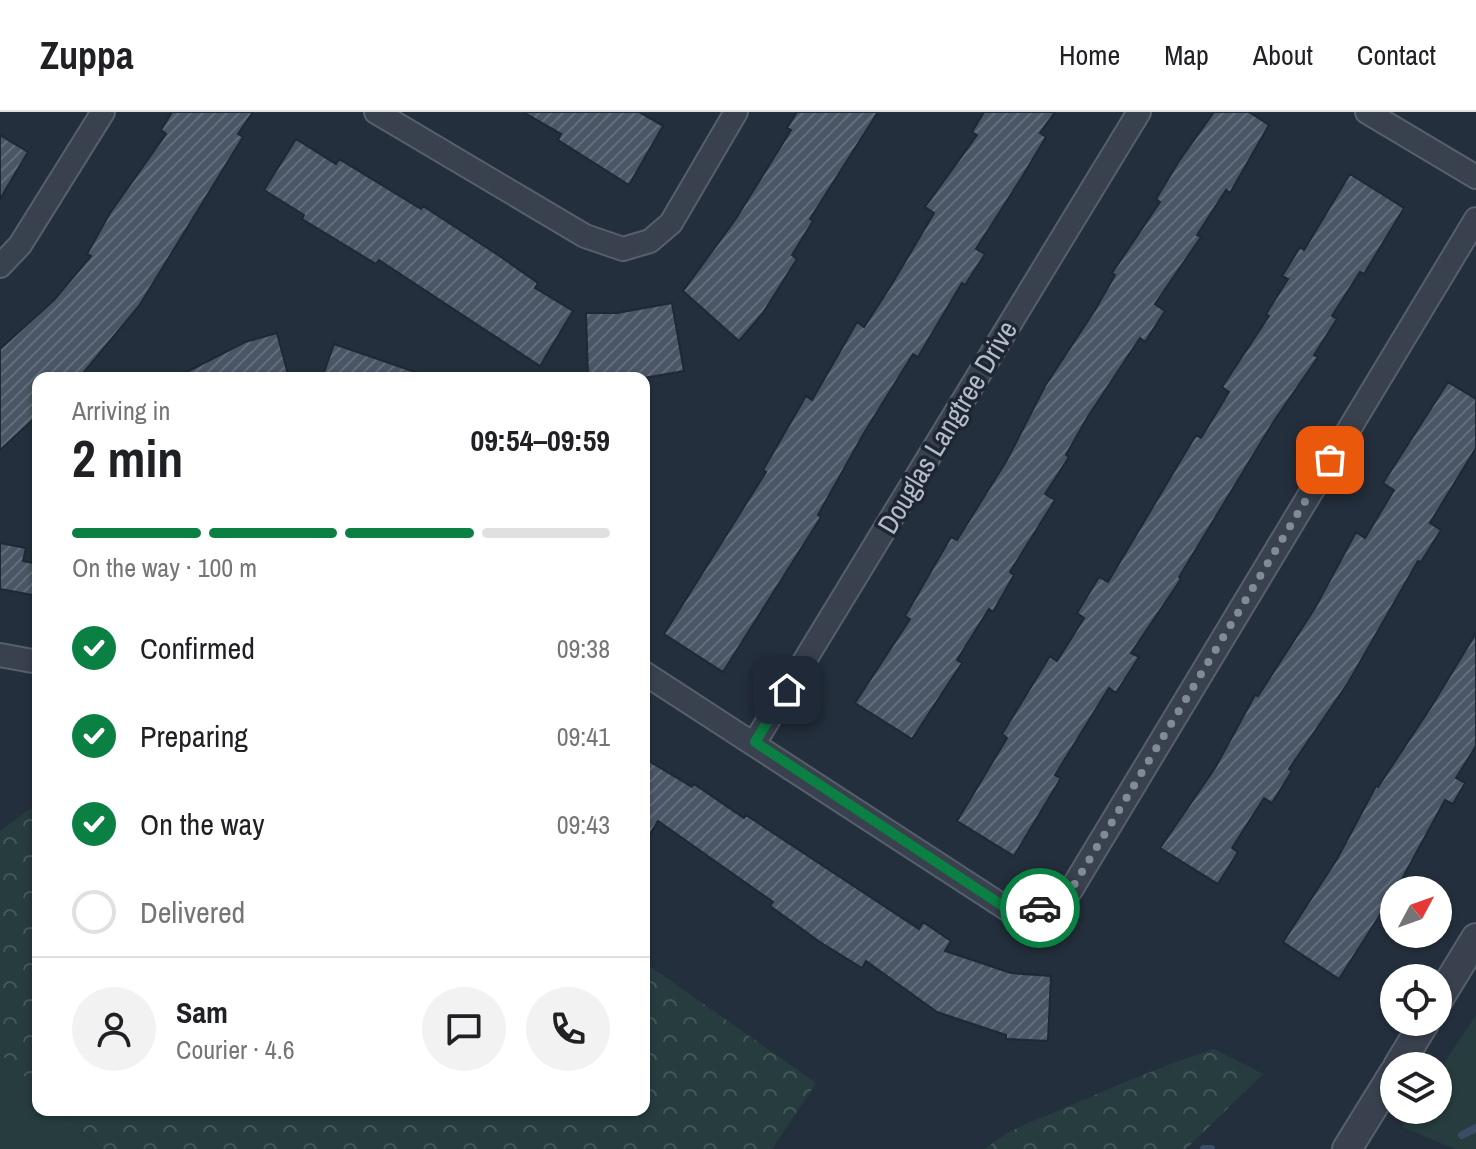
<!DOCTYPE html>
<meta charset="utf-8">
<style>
:root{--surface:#fff;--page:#f2f2f2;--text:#202124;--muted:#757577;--line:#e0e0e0;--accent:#0b8043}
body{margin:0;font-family:"Archivo Narrow",sans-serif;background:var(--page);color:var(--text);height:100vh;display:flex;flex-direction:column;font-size:30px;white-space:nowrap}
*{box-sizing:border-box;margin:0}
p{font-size:26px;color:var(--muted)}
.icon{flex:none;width:44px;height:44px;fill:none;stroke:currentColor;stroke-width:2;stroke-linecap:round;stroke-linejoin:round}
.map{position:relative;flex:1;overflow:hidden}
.sheet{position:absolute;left:32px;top:260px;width:618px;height:744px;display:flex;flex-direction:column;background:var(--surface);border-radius:16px;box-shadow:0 2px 6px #0004}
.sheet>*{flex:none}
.needle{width:52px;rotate:49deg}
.fabs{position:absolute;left:1380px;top:764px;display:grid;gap:16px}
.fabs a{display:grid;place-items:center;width:72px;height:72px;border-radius:50%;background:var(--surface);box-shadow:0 2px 6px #0004;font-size:40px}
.pin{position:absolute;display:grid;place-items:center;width:68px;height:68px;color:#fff;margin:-34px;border-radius:16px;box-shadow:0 4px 12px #0006}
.courier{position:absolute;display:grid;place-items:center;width:80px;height:80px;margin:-40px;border:6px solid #0b8043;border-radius:50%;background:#fff;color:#222;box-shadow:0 2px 10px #0007}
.headline em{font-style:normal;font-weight:800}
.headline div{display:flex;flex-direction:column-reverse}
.headline{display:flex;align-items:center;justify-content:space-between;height:136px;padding:0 40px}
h1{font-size:52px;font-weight:800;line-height:60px}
.bar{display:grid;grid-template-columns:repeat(4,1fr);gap:12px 8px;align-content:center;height:96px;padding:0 40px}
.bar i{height:10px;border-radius:6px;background:var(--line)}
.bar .selected{background:var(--accent)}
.bar p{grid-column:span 4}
.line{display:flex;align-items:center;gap:20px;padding:0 40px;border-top:2px solid var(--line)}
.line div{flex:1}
.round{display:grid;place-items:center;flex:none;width:84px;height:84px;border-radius:42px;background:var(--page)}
ol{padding:0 40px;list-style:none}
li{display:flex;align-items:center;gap:24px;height:88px}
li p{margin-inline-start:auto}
li .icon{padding:8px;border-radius:50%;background:var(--accent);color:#fff;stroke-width:4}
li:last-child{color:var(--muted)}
li i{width:44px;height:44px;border:4px solid var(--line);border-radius:50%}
header{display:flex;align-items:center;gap:48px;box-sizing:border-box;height:112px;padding:0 40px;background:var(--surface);border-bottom:2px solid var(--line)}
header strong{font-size:38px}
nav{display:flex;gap:44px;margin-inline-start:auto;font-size:28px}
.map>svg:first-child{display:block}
.forest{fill:url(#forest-crowns)}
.green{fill:#263c3e}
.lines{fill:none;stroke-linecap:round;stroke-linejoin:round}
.stream{stroke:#394d66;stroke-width:8}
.building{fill:url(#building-hatch);stroke:#1f2834;stroke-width:2}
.minor-casing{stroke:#565f6b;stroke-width:26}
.tertiary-casing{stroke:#565f6b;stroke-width:32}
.minor{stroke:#38414d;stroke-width:22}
.tertiary{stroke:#38414d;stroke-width:28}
.done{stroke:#818b97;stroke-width:8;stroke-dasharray:0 14.4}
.route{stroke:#0b8043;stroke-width:10}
.labels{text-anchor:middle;stroke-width:7;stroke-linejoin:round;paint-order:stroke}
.street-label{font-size:28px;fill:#b3bcc8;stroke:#1d2632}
</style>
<header>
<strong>Zuppa</strong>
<nav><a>Home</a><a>Map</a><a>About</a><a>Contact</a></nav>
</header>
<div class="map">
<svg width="1476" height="1037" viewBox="0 0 1476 1037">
<defs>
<pattern id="forest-crowns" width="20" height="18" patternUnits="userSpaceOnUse" patternTransform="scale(2)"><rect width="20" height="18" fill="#263c3e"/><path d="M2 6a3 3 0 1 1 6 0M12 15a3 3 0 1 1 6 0" fill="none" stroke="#435658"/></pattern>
<pattern id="building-hatch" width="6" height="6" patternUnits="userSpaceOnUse" patternTransform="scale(2)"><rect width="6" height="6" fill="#4a5665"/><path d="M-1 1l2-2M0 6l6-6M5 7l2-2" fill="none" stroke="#626c7a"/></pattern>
</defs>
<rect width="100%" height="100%" fill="#242f3d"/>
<!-- forest -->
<path class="forest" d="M38,691V977L0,942V719Z
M644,850L816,971L772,1037H101L60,998H644Z
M1214,937L1263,962L1186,1037H985C1013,1014 1031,1011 1062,997C1113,975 1161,954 1214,937Z"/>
<!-- green -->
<path class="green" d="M1476,903V1037H1455L1402,1015L1413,998H1438V960Z
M0,942L38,977V998H60L101,1037H0Z"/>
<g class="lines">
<!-- stream -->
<path class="stream" d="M1462,1023L1476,1016
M1204,1037H1211"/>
</g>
<!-- building -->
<path class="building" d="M172,0H253L238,22L243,25L139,194L79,266H38V303L0,338V237L54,188L91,144L87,142L110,101L166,22L161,18Z
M523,0H639L663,14L629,73L558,28L561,22Z
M797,0H878L810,107L813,109L792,143L797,147L763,201L739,229L683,179L735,108L791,18L787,16Z
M984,0H1055L1040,21L1046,25L1022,65L976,137L985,142L965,173L962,171L918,245L913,242L864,321L818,403L821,405L723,560L664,522L766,360L763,358L806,284L812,288L857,210L864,215L890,175L934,101L925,95L977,23L972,20Z
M1214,0H1249L1269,13L1230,81L1226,78L1197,123L1201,125L1155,192L1165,199L1145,230L1140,226L1087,306L1066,343L1069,345L1045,382L1055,388L1010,460L1014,463L993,500L989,497L957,548L962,551L912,627L855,591L910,507L905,504L951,425L957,428L1007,348L1045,274L1095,198L1115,163L1112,161L1160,90L1156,87L1179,49Z
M0,23L28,40L0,87Z
M296,27L336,52L339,47L421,97L423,94L498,143L538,171L535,176L573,199L540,254L379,148L376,152L302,107L304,103L264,78Z
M1350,62L1404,96L1364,162L1360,160L1332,204L1337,207L1314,243L1318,245L1274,309L1179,465L1181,467L1131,541L1139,545L1116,581L1109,576L1055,663L1061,666L1014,744L957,709L1007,626L1002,622L1050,544L1057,549L1084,506L1077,501L1099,465L1108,470L1179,351L1196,323L1201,326L1229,280L1222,275L1269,204L1266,202L1288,167L1282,164L1300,135L1304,138Z
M672,191L684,259L644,266H588L586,201H617Z
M277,221L289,266H175L245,230Z
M334,232L424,263L423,266H322Z
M1448,270L1476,287V336L1430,411L1441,418L1421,450L1418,449L1348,571L1289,657L1292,659L1272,691L1264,686L1232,736L1238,740L1218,772L1160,736L1215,656L1255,583L1258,584L1315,496L1356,420L1365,426L1394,378L1383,371Z
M0,431L26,436L23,449L38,452V484L0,477Z
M1476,521V634L1456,666L1465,671L1453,692L1445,688L1396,778L1339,867L1283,830L1337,747L1376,674L1378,675L1431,595Z
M644,646L692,675L694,672L744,706L746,703L919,817L923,810L951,829L945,839L1011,861L1051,864L1048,929L1006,927V923L937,900L866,849L862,856L820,830L770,794L773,790L658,709L644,732Z"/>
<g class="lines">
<!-- minor casing -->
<g class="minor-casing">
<path id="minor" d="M376,0L585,124L623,137L650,129L671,111L736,0
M1367,0L1476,65
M0,154L20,133L103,0
M0,543L38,550
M644,561L1012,800L1048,794L1071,778L1476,107
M755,630L1139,0"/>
</g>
<!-- tertiary casing -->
<g class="tertiary-casing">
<path id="tertiary" d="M1438,888L1476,826
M1398,954L1425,910
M1347,1037L1394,961"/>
</g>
<!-- minor -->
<use href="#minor" class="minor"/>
<!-- tertiary -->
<use href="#tertiary" class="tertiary"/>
</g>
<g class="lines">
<!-- done -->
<path class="done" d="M1040,796L1048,794L1071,778L1330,348"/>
<!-- route -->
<path class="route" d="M787,578L755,630L1012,800L1040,796"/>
</g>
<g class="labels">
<!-- street labels -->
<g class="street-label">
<text transform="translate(947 315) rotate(-59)" y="10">Douglas Langtree Drive</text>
</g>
</g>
</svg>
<div class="fabs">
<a><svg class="needle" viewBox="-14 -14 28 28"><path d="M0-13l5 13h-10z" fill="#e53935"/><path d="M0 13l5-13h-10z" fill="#757577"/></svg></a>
<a><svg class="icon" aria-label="locate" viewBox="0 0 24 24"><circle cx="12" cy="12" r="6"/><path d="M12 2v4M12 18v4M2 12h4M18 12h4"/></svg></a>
<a><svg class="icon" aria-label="layers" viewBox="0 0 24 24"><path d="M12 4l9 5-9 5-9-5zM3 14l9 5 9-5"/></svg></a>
</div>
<div class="pin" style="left:1330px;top:348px;background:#ea580c"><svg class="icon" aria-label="bag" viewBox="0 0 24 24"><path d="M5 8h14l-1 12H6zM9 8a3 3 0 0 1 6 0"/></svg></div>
<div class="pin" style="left:787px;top:578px;background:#1f2937"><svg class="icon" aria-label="home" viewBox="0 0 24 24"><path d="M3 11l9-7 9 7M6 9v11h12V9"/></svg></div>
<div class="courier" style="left:1040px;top:796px"><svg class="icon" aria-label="car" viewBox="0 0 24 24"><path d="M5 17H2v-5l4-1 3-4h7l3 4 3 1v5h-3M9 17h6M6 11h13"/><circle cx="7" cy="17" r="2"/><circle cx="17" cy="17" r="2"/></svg></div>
<section class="sheet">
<div class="headline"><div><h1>2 min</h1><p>Arriving in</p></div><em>09:54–09:59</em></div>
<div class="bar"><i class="selected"></i><i class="selected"></i><i class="selected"></i><i></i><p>On the way · 100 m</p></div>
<ol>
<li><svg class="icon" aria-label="check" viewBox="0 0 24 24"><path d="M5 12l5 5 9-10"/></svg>Confirmed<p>09:38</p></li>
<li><svg class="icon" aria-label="check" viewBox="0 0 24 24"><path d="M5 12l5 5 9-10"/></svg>Preparing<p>09:41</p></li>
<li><svg class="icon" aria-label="check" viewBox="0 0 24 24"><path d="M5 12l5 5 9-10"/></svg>On the way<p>09:43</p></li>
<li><i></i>Delivered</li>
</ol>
<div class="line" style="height:144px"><a class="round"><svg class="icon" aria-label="person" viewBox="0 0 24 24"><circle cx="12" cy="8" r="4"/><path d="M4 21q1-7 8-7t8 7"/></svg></a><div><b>Sam</b><p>Courier · 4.6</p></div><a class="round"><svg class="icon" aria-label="chat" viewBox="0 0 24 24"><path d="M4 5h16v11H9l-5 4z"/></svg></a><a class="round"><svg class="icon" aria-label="phone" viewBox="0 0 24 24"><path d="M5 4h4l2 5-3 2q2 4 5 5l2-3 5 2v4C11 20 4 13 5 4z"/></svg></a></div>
</section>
</div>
